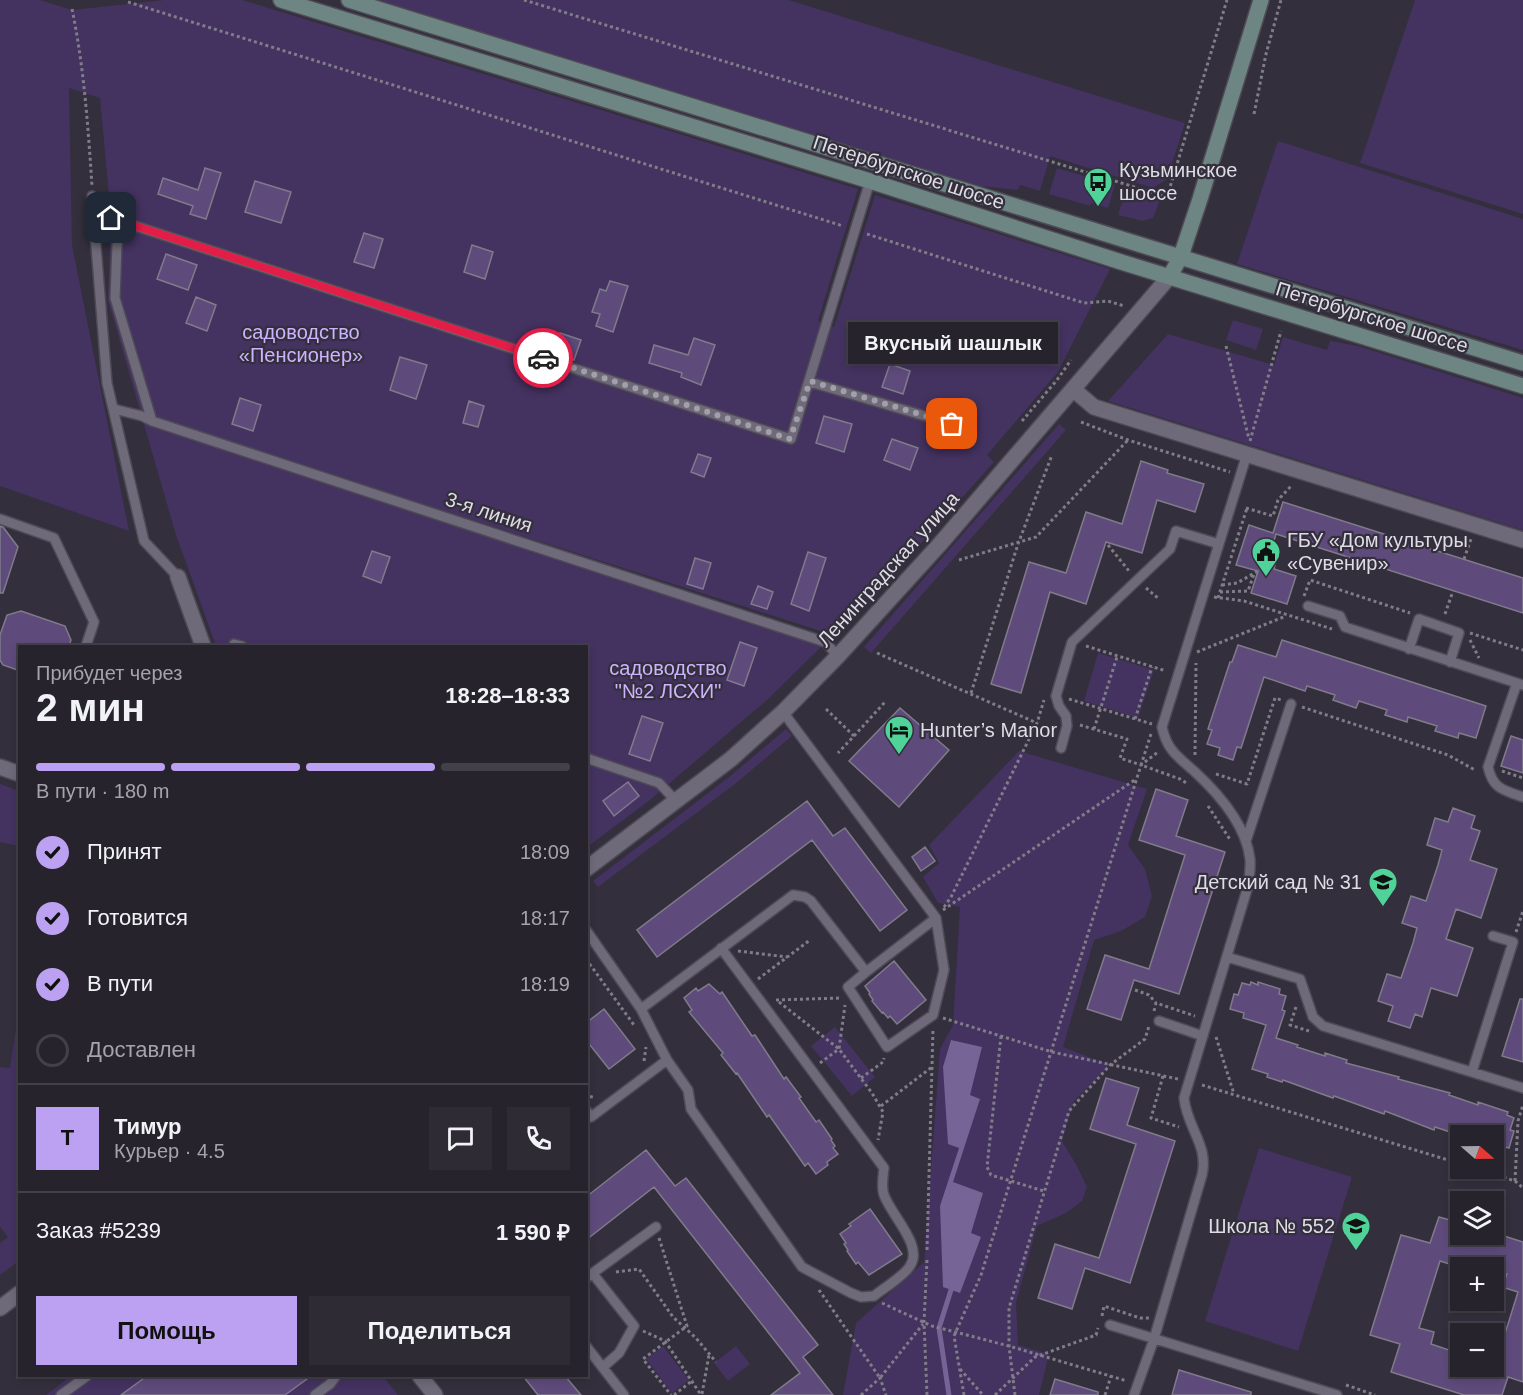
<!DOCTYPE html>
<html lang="ru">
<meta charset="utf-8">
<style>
:root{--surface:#26232d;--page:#2e2b35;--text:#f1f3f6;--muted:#a4a4aa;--line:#424049;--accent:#bca0f2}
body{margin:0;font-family:Arial,sans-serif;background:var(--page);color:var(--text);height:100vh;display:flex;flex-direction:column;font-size:22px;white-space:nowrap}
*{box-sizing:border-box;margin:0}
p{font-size:20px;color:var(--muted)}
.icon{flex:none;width:33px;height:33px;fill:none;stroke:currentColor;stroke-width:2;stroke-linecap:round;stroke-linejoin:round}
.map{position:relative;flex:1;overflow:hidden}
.panel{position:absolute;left:18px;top:645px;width:570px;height:732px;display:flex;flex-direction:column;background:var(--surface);border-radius:0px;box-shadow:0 3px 9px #0003,0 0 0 2px var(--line)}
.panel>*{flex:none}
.needle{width:39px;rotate:110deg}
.fabs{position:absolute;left:1450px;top:1125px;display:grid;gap:12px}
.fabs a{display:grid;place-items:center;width:54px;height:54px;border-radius:0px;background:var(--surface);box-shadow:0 3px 9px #0003,0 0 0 2px var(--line);font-size:30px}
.pin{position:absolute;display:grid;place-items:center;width:51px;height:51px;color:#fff;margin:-26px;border-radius:12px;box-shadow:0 3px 9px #0006}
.courier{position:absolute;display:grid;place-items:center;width:60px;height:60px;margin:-30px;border:4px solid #e11d48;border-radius:50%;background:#fff;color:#222;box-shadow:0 2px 8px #0007}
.bubble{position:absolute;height:42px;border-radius:0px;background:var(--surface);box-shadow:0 3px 9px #0003,0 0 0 2px var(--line);font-size:20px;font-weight:600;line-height:42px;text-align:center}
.summary em{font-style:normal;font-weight:600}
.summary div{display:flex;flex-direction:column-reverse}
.summary{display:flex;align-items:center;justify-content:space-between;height:102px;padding:0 18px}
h1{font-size:39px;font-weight:600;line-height:45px}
.bar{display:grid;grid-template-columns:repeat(4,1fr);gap:9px 6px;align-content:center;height:72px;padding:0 18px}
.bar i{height:8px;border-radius:4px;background:var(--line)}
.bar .selected{background:var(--accent)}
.bar p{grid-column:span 4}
.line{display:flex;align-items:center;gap:15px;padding:0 18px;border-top:2px solid var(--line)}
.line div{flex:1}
.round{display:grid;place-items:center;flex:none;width:63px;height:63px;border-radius:0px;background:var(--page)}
ol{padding:0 18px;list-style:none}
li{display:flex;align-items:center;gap:18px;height:66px}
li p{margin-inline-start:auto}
li .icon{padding:6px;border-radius:50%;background:var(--accent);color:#111;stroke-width:4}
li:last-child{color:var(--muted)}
li i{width:33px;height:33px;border:3px solid var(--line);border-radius:50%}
.cta{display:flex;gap:12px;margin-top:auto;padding:12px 18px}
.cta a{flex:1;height:69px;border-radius:0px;background:var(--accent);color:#111;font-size:24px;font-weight:600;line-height:69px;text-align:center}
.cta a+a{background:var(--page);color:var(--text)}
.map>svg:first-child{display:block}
.green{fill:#443260}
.water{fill:#766496}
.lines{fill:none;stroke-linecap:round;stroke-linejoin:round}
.stream{stroke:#766496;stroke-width:5}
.building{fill:#5e4b7c;stroke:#807b8a;stroke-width:1.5;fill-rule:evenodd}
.service-casing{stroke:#4e4a55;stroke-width:12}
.minor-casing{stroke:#4e4a55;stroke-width:18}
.tertiary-casing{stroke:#4e4a55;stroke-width:18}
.secondary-casing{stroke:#4e4a55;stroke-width:18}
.path{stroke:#807d88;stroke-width:3;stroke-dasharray:3 3;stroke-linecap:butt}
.service{stroke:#6f6a79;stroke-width:9}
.minor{stroke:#6f6a79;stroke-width:15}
.tertiary{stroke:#6f6a79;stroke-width:15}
.secondary{stroke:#6e8683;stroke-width:15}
.done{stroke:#a39faa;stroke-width:6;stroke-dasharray:0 10.8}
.route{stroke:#e11d48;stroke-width:8}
.labels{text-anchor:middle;stroke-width:4.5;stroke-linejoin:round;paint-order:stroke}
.poi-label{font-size:20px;fill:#dfdce5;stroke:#332f3c;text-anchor:start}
.street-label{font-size:20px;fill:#dfdce5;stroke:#332f3c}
.park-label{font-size:20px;fill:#cdb2ff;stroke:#332f3c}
</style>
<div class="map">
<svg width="1523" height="1395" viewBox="0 0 1523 1395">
<rect width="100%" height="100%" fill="#332f3c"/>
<!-- green -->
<path class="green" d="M0,0H40L72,10L164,0H243L858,189L818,321L834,327L875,195L1110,269L1058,372L987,455L994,462L927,537L833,635L388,493L386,501L822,646L767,700L650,800L587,847L586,646H216L176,535L108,300L111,218L100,98L69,88L72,245L129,531L0,486Z
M379,0H789L1185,123L1167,179L1153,188L1050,156L1040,191L1020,185L1018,190L980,186Z
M1415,0H1523V214L1360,163Z
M1278,141L1523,219V350L1237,264Z
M1057,168L1115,185L1108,208L1091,203L1090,206L1049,194Z
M1126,189L1160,200L1153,218L1143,221L1118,215Z
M1233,320L1263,329L1256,350L1226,340Z
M1168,334L1274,365L1283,337L1327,350L1330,341L1358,346L1523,398V530L1108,401Z
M1059,424L1066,430L871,653L864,647Z
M1098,653L1154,670L1138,718L1084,701Z
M786,729L792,736L735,784L598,887L593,881L729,777Z
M1019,751L1147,789L1128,845L1145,869L1152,896L1145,917L1121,931L1094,940L1063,1047L1110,1065L1074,1101L1062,1141L1077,1166L1087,1187L1082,1201L1066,1213L1037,1226L1016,1303L1018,1345L1049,1354L1039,1395H843L856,1323L924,1262L940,1049L953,1025L960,907L938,903L923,877L939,863L929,845Z
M0,784L19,791V846L0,842Z
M19,1008V1261L0,1275V1243L8,1237L0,1227V1067L10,1068Z
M835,1027L875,1077L852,1096L811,1046Z
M1259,1148L1352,1177L1298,1351L1205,1321Z
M663,1346L689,1380L672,1393L646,1359Z
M736,1346L750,1364L728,1381L714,1363Z
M71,1376H383L398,1395H46Z"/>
<!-- water -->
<path class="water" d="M951,1040L982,1047L970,1095L980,1099L953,1182L983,1193L971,1233L981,1237L960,1293L943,1287L940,1206L959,1148L948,1144L943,1067Z"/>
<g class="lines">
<!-- stream -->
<path class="stream" d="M949,1395L939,1328L951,1290"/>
</g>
<!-- building -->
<path class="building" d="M205,168L221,173L206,219L190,214L193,206L158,194L163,178L198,190Z
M255,181L291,192L281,223L245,212Z
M364,233L383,239L374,268L354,262Z
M472,245L493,252L485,279L464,272Z
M166,254L197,265L188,290L157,279Z
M610,281L628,286L613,332L596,326L600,314L592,312L600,289L606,291Z
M196,297L216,305L207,331L186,323Z
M560,333L581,340L574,360L553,353Z
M694,338L715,345L701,385L681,377L682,373L649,363L654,345L688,355Z
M400,357L427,365L416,399L390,390Z
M890,364L910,371L903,394L882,387Z
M240,398L261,405L253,431L232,424Z
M942,400L958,405L954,417L938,412Z
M469,401L484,406L478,427L463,423Z
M824,416L852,424L844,452L816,443Z
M892,439L918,448L910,470L884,460Z
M698,454L711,458L704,477L691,472Z
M1141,461L1168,470L1167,473L1204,484L1195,512L1157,500L1142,553L1106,542L1086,604L1050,592L1021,693L991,684L1029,562L1066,573L1086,512L1122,524Z
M1283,502L1523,578V613L1276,534L1269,558L1276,561L1274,569L1296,576L1287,604L1251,593L1258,571L1236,565L1249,525L1273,533Z
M0,526L3,527L18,547L3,593H0Z
M372,551L390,557L381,583L363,576Z
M808,552L826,558L809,611L791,604Z
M695,558L711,563L703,589L687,584Z
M758,586L773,592L767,609L751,604Z
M21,611L65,626L71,640L69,646H20V671L3,665L0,660V635L7,615Z
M1282,640L1486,706L1476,738L1459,733L1458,738L1435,731L1437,726L1408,717L1407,722L1385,715L1387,710L1359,701L1356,708L1333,700L1335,695L1307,686L1305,691L1264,677L1241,748L1237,747L1233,760L1218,755L1220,748L1207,744L1212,730L1208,729L1230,662H1232L1238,645L1276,657Z
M740,642L757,648L744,686L727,680Z
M900,708L949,750L899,807L849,761Z
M642,716L663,723L650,761L629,754Z
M1511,736L1523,740V773L1501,766Z
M628,782L639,796L614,816L603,801Z
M1156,789L1188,800L1176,836L1225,852L1179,994L1134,980L1121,1020L1087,1009L1105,955L1149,969L1185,855L1139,840Z
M807,801L833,836L845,828L907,910L880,931L812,840L657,957L637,930Z
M1453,808L1475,816L1471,828L1480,831L1470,860L1497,869L1481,918L1456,909L1446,939L1473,948L1457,996L1431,988L1422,1017L1415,1014L1410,1028L1388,1021L1393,1006L1378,1001L1387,974L1401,978L1413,943L1417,928L1402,923L1411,896L1426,901L1438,865L1442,850L1427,845L1435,818L1448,822Z
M925,847L935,861L921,871L912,857Z
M894,961L926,1000L897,1024L890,1016L888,1018L883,1012L882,1013L872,1001L873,1000L869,994L870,993L865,986Z
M1251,982L1258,985V982L1280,989L1279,994L1286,996L1282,1010L1285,1011L1276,1038L1298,1045L1297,1047L1325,1056V1053L1347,1060L1346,1063L1399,1077L1398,1079L1450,1093L1449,1095L1478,1105V1102L1508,1112L1507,1115L1514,1118L1510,1130L1514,1131L1509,1148L1494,1144V1136H1462L1435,1127L1434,1130L1385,1111L1384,1114L1334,1096L1333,1098L1283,1080L1282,1082L1267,1077L1268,1074L1252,1069L1266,1025L1243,1018L1244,1013L1230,1009L1234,994L1238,995L1242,983L1250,985Z
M709,984L720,994L722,992L752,1036L755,1035L784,1079L786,1077L801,1097L799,1098L816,1122L819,1120L832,1139L831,1140L835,1146L833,1148L838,1154L827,1162L828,1165L816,1174L808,1163L805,1166L769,1115L767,1117L737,1073L736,1074L721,1055L723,1053L689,1012L692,1010L684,998L696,988L698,991Z
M1520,999H1523V1062L1502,1056Z
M604,1009L635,1049L609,1069L586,1040V1023Z
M1106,1078L1139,1088L1127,1125L1175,1141L1130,1283L1085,1268L1072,1309L1038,1298L1055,1244L1099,1258L1136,1144L1090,1129Z
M646,1150L675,1186L686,1178L818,1345L803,1357L833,1395H771L800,1373L654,1187L586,1240V1197Z
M870,1209L902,1254L869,1275L858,1262L856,1264L847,1251L848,1250L844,1244L846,1243L840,1234L851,1226L849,1224Z
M1439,1217L1461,1223V1234H1498L1523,1242V1382L1508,1377L1502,1395H1464L1391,1372L1400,1344L1370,1335L1401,1235L1430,1243ZM1458,1259L1486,1268H1494V1270L1507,1274L1502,1287L1518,1292L1499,1353L1494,1352V1366H1461V1354L1431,1344L1434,1332L1419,1328L1440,1261L1456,1266Z
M1179,1370L1251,1392V1395H1172Z
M147,1376H311L285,1395H121Z
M523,1376H565L581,1395H538Z
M1055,1379L1098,1392V1395H1050Z"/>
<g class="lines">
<!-- service casing -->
<g class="service-casing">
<path id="service" d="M92,196L107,383L144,541L178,577
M93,214L123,222L791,439L870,181
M123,222L117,245L115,298L152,421
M810,382L952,424
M114,409L142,416L152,421L825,642L838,656
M0,519L54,538L94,622L86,646
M1308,606L1340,616L1345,627L1523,685
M234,644L242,646
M1409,649L1419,619L1459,633L1450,662
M1517,683L1488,767C1493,789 1503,790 1523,797
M1061,748L1067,726L1066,716L1059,706L1056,696L1072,642L1170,549L1176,531L1219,544
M586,758L659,783L676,801
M1246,841L1291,704
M586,930L641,1009L667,1060L591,1117L586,1110
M1227,957L1300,979L1313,1017L1323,1026L1523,1088
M866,972L936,918
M641,1009L793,895L805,897L811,901L866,972L848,987L887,1047L933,1015L944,970L936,918L783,712
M1159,1021L1203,1036
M667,1060L688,1090L691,1109L802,1267L851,1293L861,1297L874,1296C884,1288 904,1276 910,1266C924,1246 891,1215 884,1195C881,1187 883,1177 884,1168L721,948
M1472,1072L1513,942L1493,936
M593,1274L634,1326L619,1353L603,1367
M586,1278L656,1227
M1110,1325L1337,1395
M586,1346L624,1395
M61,1395L87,1376
M315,1395L330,1384L336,1376
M1134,1395L1154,1339L1202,1175C1209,1145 1187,1128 1184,1098L1249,883C1249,875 1251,867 1250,859C1246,825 1218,793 1194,771C1177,756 1167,750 1162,727L1247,454"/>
</g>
<!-- minor casing -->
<g class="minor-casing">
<path id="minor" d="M1074,390L1094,407L1523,540
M178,577L203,646
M0,767L20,774
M420,1376L435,1395"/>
</g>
<!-- tertiary casing -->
<g class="tertiary-casing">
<path id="tertiary" d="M586,869L731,759L783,712L838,656L940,544L1170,276
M0,1308L20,1293"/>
</g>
<!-- secondary casing -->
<g class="secondary-casing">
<path id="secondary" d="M281,0L870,181L1118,261L1523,386
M349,0L1523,363
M1170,276L1181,256L1200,199L1261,0"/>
</g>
<!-- path -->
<path class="path" d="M524,0L1167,197L1227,0
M128,2L843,226
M72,9C84,67 88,126 92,186
M1254,114L1266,54L1281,0
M867,234L1084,303L1108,301L1124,306
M1226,346L1249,439
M1022,421L1057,380L1071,360
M1081,422L1128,440L1230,472
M1250,441L1281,331
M1246,508L1273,516L1278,500L1292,485
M1108,545L1129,571
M1464,559L1471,539
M959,560L1036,537L1128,440
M1222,585L1237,583L1258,571
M1146,588L1159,599
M1220,592L1248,591L1254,574
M1304,596L1310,580L1410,613
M1214,597L1244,601L1332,629
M1218,598L1247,508
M1445,614L1453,591
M1470,633L1523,650
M1470,640L1479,658
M1086,646L1166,671
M1197,652L1286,616
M877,653L1037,723
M971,693L1018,544L1052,455
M1069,699L1152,724
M1302,707L1448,755L1475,770
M826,709L854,736L838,753
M1135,719L1152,667
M1080,725L1127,739L1120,758L1141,765
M1094,729L1117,657
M1151,734L1141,765L1180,779L1188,784
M854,736L885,702
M1195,755L1196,663
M1502,771L1523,778
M1216,774L1247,784L1275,698L1281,700
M1208,806L1231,841
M944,907L951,897L1037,723L1044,700
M943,910L1136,779
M1516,932L1523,911
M738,951L787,957
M586,959L634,1025
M758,979L810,940
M1135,990L1149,995L1156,1003
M776,1000L840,998
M779,1002L839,1049L872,1093L883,1112L878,1140
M1296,1007L1290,1025L1309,1031
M1154,1011L1156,1003L1195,1016
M943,1018L1052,1052L1178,1079
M1001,1036L987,1167L991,1175L1044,1191
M1216,1037L1234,1094
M644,1061L646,1047
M820,1063L839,1049L845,1005
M1163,1076L1151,1118L1179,1127
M861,1078L883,1062L884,1058
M1202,1085L1461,1164
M586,1092L589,1096L595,1098
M881,1106L932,1067
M1475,1168L1515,1181L1523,1188
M1515,1181L1518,1121L1523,1105
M659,1238L687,1326L643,1359L671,1395
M927,1250L933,1029
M927,1260L924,1322L927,1395
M616,1272L639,1269L673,1317L696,1338L716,1362
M819,1290L880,1378L923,1324
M882,1303L932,1326L1009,1346L1127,1381
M1102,1316L1104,1306L1140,1318H1149
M643,1331L665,1341L701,1395
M960,1369L983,1395
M1346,1385L1375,1395
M702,1394L709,1355
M674,1395L693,1380
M861,1395L880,1378L886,1395
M964,1395L954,1336L981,1275L1141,765L1158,752
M995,1395L1035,1357L1096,1335L1098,1328
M1015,1395L1009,1346V1308L1069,1111L1110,1065L1145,1039L1149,1026
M1105,1395L1111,1376"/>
<!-- service -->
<use href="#service" class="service"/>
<!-- minor -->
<use href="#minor" class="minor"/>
<!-- tertiary -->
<use href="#tertiary" class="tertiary"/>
<!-- secondary -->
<use href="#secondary" class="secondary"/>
</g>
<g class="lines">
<!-- done -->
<path class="done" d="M543,358L790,439L810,381L952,424"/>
<!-- route -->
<path class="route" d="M111,218L543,358"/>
</g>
<!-- icons -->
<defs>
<g id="bus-pin" transform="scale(1.5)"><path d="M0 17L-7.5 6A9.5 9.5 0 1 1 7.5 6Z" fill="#50d398" stroke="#332f3c"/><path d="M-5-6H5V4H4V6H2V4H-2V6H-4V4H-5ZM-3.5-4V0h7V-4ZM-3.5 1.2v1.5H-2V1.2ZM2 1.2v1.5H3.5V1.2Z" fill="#111"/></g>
<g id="civic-pin" transform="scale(1.5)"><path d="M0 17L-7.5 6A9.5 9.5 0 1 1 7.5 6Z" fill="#50d398" stroke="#332f3c"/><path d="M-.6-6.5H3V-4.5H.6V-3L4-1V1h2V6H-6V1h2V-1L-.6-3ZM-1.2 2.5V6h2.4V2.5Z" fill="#111"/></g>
<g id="hotel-pin" transform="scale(1.5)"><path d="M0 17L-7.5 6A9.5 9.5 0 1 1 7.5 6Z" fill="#50d398" stroke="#332f3c"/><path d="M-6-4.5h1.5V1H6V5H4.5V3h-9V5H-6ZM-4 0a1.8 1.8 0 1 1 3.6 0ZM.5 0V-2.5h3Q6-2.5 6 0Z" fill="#111"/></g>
<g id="school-pin" transform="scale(1.5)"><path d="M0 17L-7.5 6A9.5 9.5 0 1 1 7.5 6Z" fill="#50d398" stroke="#332f3c"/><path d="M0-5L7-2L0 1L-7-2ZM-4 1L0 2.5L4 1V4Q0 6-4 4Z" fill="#111"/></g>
</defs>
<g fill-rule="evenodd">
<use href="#bus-pin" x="1098" y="182"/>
<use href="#civic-pin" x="1266" y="552"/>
<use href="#hotel-pin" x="899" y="730"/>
<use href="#school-pin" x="1383" y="882"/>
<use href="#school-pin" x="1356" y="1226"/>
</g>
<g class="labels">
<!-- poi labels -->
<g class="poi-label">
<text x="1119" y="177">Кузьминское<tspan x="1119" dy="23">шоссе</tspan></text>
<text x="1287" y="547">ГБУ «Дом культуры<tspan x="1287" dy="23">«Сувенир»</tspan></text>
<text x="920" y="737">Hunter’s Manor</text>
<text x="1362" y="889" text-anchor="end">Детский сад № 31</text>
<text x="1335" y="1233" text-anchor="end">Школа № 552</text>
</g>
<!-- street labels -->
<g class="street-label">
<text transform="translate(909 172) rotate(18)" y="7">Петербургское шоссе</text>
<text transform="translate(1372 317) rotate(17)" y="7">Петербургское шоссе</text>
<text transform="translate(489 512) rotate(18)" y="7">3-я линия</text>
<text transform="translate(888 569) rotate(-48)" y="7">Ленинградская улица</text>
</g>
<!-- park labels -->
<g class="park-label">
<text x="301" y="339">садоводство<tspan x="301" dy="23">«Пенсионер»</tspan></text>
<text x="668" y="675">садоводство<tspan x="668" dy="23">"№2 ЛСХИ"</tspan></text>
</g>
</g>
</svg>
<div class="fabs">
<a><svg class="needle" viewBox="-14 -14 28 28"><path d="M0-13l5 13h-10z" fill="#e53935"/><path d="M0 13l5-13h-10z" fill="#a4a4aa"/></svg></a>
<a><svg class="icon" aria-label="layers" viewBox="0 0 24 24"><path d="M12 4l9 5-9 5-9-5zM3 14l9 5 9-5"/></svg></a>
<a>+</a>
<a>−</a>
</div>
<div class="pin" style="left:952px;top:424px;background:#ea580c"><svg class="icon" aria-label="bag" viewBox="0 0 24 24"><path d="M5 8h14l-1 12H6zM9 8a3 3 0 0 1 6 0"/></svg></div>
<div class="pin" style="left:111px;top:218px;background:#1f2937"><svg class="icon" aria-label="home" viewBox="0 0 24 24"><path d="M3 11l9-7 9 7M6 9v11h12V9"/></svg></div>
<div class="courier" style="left:543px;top:358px"><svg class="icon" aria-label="car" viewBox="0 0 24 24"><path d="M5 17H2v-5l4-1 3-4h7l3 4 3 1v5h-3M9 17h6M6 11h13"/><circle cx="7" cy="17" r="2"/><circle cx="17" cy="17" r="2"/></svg></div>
<div class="bubble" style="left:848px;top:322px;width:210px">Вкусный шашлык</div>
<section class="panel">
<div class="summary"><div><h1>2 мин</h1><p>Прибудет через</p></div><em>18:28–18:33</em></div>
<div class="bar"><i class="selected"></i><i class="selected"></i><i class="selected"></i><i></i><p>В пути · 180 m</p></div>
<ol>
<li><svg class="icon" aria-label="check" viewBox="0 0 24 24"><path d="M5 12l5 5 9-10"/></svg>Принят<p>18:09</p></li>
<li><svg class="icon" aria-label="check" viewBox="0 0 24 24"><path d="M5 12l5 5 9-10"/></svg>Готовится<p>18:17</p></li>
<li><svg class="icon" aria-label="check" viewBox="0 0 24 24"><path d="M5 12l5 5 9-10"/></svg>В пути<p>18:19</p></li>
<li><i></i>Доставлен</li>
</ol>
<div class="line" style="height:108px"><b class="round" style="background:var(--accent);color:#111">Т</b><div><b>Тимур</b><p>Курьер · 4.5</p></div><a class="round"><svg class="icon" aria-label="chat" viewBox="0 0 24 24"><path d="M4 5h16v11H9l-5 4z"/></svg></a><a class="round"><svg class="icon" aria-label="phone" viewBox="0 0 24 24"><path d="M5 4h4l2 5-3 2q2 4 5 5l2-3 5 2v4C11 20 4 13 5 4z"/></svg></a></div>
<div class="line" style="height:78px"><div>Заказ #5239</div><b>1 590 ₽</b></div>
<div class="cta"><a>Помощь</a><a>Поделиться</a></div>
</section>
</div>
